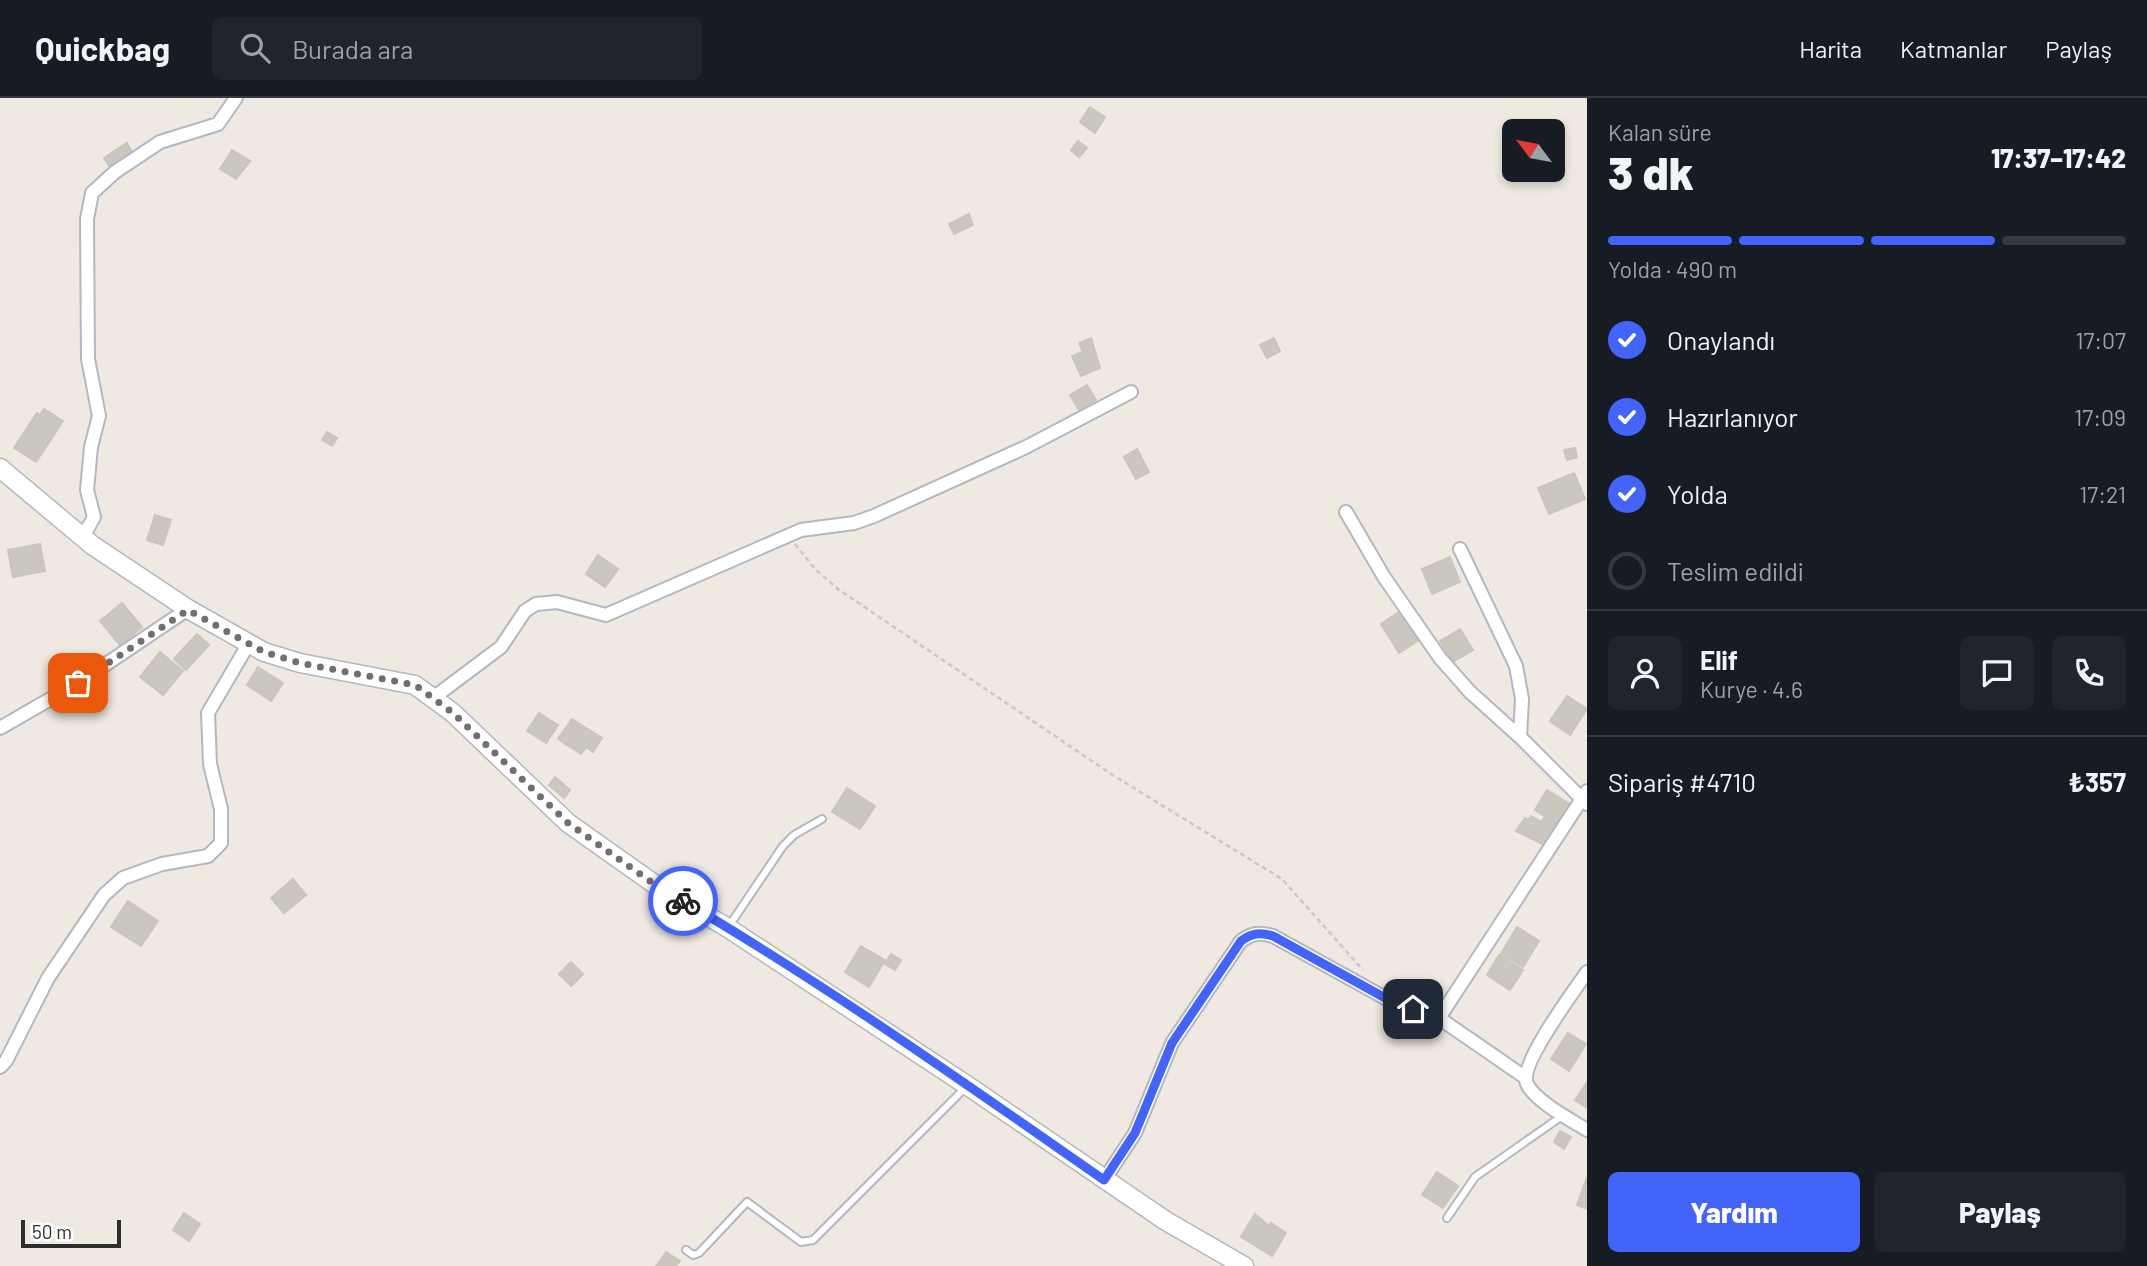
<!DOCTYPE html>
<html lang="tr">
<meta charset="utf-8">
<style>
:root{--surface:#171b24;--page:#20242c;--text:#f1f3f6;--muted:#9ea1a6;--line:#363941;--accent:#4264fb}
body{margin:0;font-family:Barlow,sans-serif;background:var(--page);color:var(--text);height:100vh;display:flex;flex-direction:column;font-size:26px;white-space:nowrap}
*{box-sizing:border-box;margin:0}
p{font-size:23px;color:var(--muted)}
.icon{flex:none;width:38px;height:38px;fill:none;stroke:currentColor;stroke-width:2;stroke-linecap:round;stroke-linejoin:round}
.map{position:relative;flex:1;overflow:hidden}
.panel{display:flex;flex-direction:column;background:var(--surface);width:560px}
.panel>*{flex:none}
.needle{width:46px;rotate:302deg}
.controls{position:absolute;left:1502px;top:21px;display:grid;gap:14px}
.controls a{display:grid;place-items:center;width:63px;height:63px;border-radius:10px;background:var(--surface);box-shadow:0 4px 10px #0003;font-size:35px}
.scale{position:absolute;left:21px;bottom:18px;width:100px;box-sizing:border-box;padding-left:7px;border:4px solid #2e2e2e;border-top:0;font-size:19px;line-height:24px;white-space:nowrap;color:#2e2e2e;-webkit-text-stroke:5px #fff;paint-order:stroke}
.pin{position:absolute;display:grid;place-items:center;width:60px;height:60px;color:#fff;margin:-30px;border-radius:14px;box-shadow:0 4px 10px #0006}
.courier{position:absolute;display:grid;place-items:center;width:70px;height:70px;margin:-35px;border:5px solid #4264fb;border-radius:50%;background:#fff;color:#222;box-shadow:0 2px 9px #0007}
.summary em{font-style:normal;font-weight:800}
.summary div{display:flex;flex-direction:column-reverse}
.summary{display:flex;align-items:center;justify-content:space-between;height:119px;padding:0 21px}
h1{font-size:46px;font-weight:800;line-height:52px}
.bar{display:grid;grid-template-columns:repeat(4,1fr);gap:10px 7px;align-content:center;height:84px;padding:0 21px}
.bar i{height:9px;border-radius:5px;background:var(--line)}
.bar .selected{background:var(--accent)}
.bar p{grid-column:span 4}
.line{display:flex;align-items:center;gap:18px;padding:0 21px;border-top:2px solid var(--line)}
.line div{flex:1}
.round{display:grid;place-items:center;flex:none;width:74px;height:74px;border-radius:10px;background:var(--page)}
ol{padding:0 21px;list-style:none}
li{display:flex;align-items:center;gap:21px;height:77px}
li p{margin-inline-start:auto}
li .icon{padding:7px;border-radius:50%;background:var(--accent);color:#fff;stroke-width:4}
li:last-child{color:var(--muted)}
li i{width:38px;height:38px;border:4px solid var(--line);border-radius:50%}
.cta{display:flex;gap:14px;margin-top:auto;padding:14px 21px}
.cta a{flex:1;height:80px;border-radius:10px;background:var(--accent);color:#fff;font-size:28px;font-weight:800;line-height:80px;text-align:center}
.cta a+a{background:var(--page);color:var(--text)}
header{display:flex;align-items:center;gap:42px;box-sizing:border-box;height:98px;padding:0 35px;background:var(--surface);border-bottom:2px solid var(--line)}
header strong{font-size:33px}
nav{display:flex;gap:38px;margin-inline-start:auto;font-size:24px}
.search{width:490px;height:63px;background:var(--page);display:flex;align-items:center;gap:18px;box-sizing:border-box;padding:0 24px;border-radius:10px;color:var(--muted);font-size:26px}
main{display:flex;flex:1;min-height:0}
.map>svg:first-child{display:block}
.building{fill:#cbc7bf;stroke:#cbc5ba;stroke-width:2}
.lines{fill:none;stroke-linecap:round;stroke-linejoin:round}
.lane-casing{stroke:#b4b7c1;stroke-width:10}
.street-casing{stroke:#b4b7c1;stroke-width:16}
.secondary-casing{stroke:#b4b7c1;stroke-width:21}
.path{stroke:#c9c9c9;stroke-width:2.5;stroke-dasharray:5 3.5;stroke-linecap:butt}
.lane{stroke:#fff;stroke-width:6}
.street{stroke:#fff;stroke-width:12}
.secondary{stroke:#fff;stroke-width:18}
.done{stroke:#726f6d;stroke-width:7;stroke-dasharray:0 12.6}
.route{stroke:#4264fb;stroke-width:9}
</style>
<header>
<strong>Quickbag</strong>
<div class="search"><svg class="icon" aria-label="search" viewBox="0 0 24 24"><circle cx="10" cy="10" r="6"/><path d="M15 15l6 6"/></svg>Burada ara</div>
<nav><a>Harita</a><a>Katmanlar</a><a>Paylaş</a></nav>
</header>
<main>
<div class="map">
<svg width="1587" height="1168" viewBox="0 0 1587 1168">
<rect width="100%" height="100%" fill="#efe9e1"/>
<!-- building -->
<path class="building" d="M1090,9L1105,19L1095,35L1080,24Z
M1078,43L1087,50L1079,59L1071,52Z
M127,45L132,54L110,69L104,60Z
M232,52L250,63L236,81L220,71Z
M969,116L973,127L954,136L949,126Z
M1091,240L1100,270L1081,278L1072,258L1083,254L1079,245Z
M1274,240L1280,253L1267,260L1260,247Z
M1087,287L1096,302L1079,312L1070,297Z
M44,311L63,323L36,364L14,350L37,315L40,317Z
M327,334L337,340L332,348L322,342Z
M1575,350L1577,359L1567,362L1564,352Z
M1137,351L1149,374L1136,381L1124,359Z
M1574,375L1585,401L1549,416L1538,390Z
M155,417L171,422L163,447L147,442Z
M40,446L45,473L13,479L8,452Z
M598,457L618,471L605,489L586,476Z
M1450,459L1460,484L1432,496L1422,471Z
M122,505L142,529L120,547L100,523Z
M1405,510L1423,539L1399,555L1381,526Z
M1460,531L1473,552L1453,564L1440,543Z
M197,536L209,547L186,572L174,561Z
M160,554L183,573L163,597L140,579Z
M258,569L283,585L271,603L247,587Z
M1567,598L1587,611L1570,637L1550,623Z
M539,615L558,627L546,645L527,633Z
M572,621L602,640L593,654L586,649L581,656L558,641Z
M555,679L570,692L564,700L549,687Z
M847,690L875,708L860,731L832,714Z
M1547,692L1571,707L1558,727L1535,712Z
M1531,718L1541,724L1544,720L1556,728L1544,747L1516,733L1525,720L1528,722Z
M293,781L306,797L284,815L271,800Z
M128,803L158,823L141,848L111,829Z
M1517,829L1539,843L1523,869L1501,856Z
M861,848L885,862L869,889L845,874Z
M891,856L901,862L895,872L885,866Z
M1499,857L1523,872L1510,892L1487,877Z
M571,864L583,876L571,888L559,876Z
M1568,935L1586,946L1569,973L1551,961Z
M1587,984V1010L1575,1002Z
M1560,1033L1571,1039L1564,1051L1554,1044Z
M1437,1074L1458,1088L1443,1110L1422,1097Z
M1587,1079V1111L1577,1107Z
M184,1115L200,1126L189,1143L173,1132Z
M1255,1116L1269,1128L1271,1125L1286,1135L1272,1158L1241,1139Z
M666,1154L680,1163L676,1168L657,1167Z"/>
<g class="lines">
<!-- lane casing -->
<g class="lane-casing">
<path id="lane" d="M729,828L783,748L794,737L822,721
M1447,1120L1475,1079L1562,1018
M686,1152L693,1157L699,1155L747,1104L801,1144L813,1142L966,989"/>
</g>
<!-- street casing -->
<g class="street-casing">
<path id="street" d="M1346,414L1384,479L1440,560L1470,594L1520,639L1587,706
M83,439L94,419L87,392L91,349L99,318L88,261L87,121L92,95L115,74L160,44L218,26L236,0
M1460,451L1516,568L1522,601L1520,639
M433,600L501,549L525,513L536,506L557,504L606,517L801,432L854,425L874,418L1026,349L1131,294
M0,630L78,585L188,511
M1587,874C1575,892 1518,967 1527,986C1535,1003 1571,1022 1587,1032
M1439,920L1587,693
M0,969L6,963L48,880L104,797L123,780L162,766L208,758L221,745V711L210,666L208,615L249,545
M1104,1082L1135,1035L1172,945L1241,843C1252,835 1260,834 1273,838L1387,901L1439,920L1526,980"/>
</g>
<!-- secondary casing -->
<g class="secondary-casing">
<path id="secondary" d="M0,370L92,447L188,511L264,554L300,565L415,587L453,615L568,725L657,788L728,830L968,988L1166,1123L1244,1168"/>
</g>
<!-- path -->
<path class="path" d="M795,446L815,471L838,491L1111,676L1282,781L1363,872"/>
<!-- lane -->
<use href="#lane" class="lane"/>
<!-- street -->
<use href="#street" class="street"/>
<!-- secondary -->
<use href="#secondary" class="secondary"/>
</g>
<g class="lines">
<!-- done -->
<path class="done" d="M78,585L188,512L264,554L300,565L415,587L453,615L568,725L657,788L683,803"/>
<!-- route -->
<path class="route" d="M683,803C828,888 966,986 1104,1082L1135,1035L1172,945L1241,843C1252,835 1260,834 1273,838L1387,901L1413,911"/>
</g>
</svg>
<div class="controls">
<a><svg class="needle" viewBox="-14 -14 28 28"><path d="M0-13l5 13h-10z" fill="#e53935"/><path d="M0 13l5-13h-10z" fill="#9ea1a6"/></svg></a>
</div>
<div class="scale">50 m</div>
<div class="pin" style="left:78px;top:585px;background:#ea580c"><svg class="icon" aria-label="bag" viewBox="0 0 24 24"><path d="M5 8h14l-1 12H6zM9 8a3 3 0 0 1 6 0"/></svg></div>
<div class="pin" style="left:1413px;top:911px;background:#1f2937"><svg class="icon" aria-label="home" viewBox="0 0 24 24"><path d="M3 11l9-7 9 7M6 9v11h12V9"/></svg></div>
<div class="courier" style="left:683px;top:803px"><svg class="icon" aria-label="bike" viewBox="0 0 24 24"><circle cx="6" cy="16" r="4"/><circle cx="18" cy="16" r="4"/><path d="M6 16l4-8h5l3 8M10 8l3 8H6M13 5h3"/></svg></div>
</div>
<section class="panel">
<div class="summary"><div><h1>3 dk</h1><p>Kalan süre</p></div><em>17:37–17:42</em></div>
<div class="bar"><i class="selected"></i><i class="selected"></i><i class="selected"></i><i></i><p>Yolda · 490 m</p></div>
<ol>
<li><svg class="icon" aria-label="check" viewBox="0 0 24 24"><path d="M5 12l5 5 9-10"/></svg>Onaylandı<p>17:07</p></li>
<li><svg class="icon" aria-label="check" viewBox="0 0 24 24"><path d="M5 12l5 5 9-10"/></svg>Hazırlanıyor<p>17:09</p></li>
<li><svg class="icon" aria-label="check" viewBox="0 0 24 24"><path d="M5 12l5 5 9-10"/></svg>Yolda<p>17:21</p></li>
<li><i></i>Teslim edildi</li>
</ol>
<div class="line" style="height:126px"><a class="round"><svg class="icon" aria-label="person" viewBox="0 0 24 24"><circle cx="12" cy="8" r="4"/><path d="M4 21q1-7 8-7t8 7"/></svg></a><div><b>Elif</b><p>Kurye · 4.6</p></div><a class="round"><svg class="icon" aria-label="chat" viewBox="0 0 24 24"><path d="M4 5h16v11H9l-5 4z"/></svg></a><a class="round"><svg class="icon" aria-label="phone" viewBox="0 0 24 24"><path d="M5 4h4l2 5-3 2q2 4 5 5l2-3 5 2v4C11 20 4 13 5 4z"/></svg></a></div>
<div class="line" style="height:91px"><div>Sipariş #4710</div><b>₺357</b></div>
<div class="cta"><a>Yardım</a><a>Paylaş</a></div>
</section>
</main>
